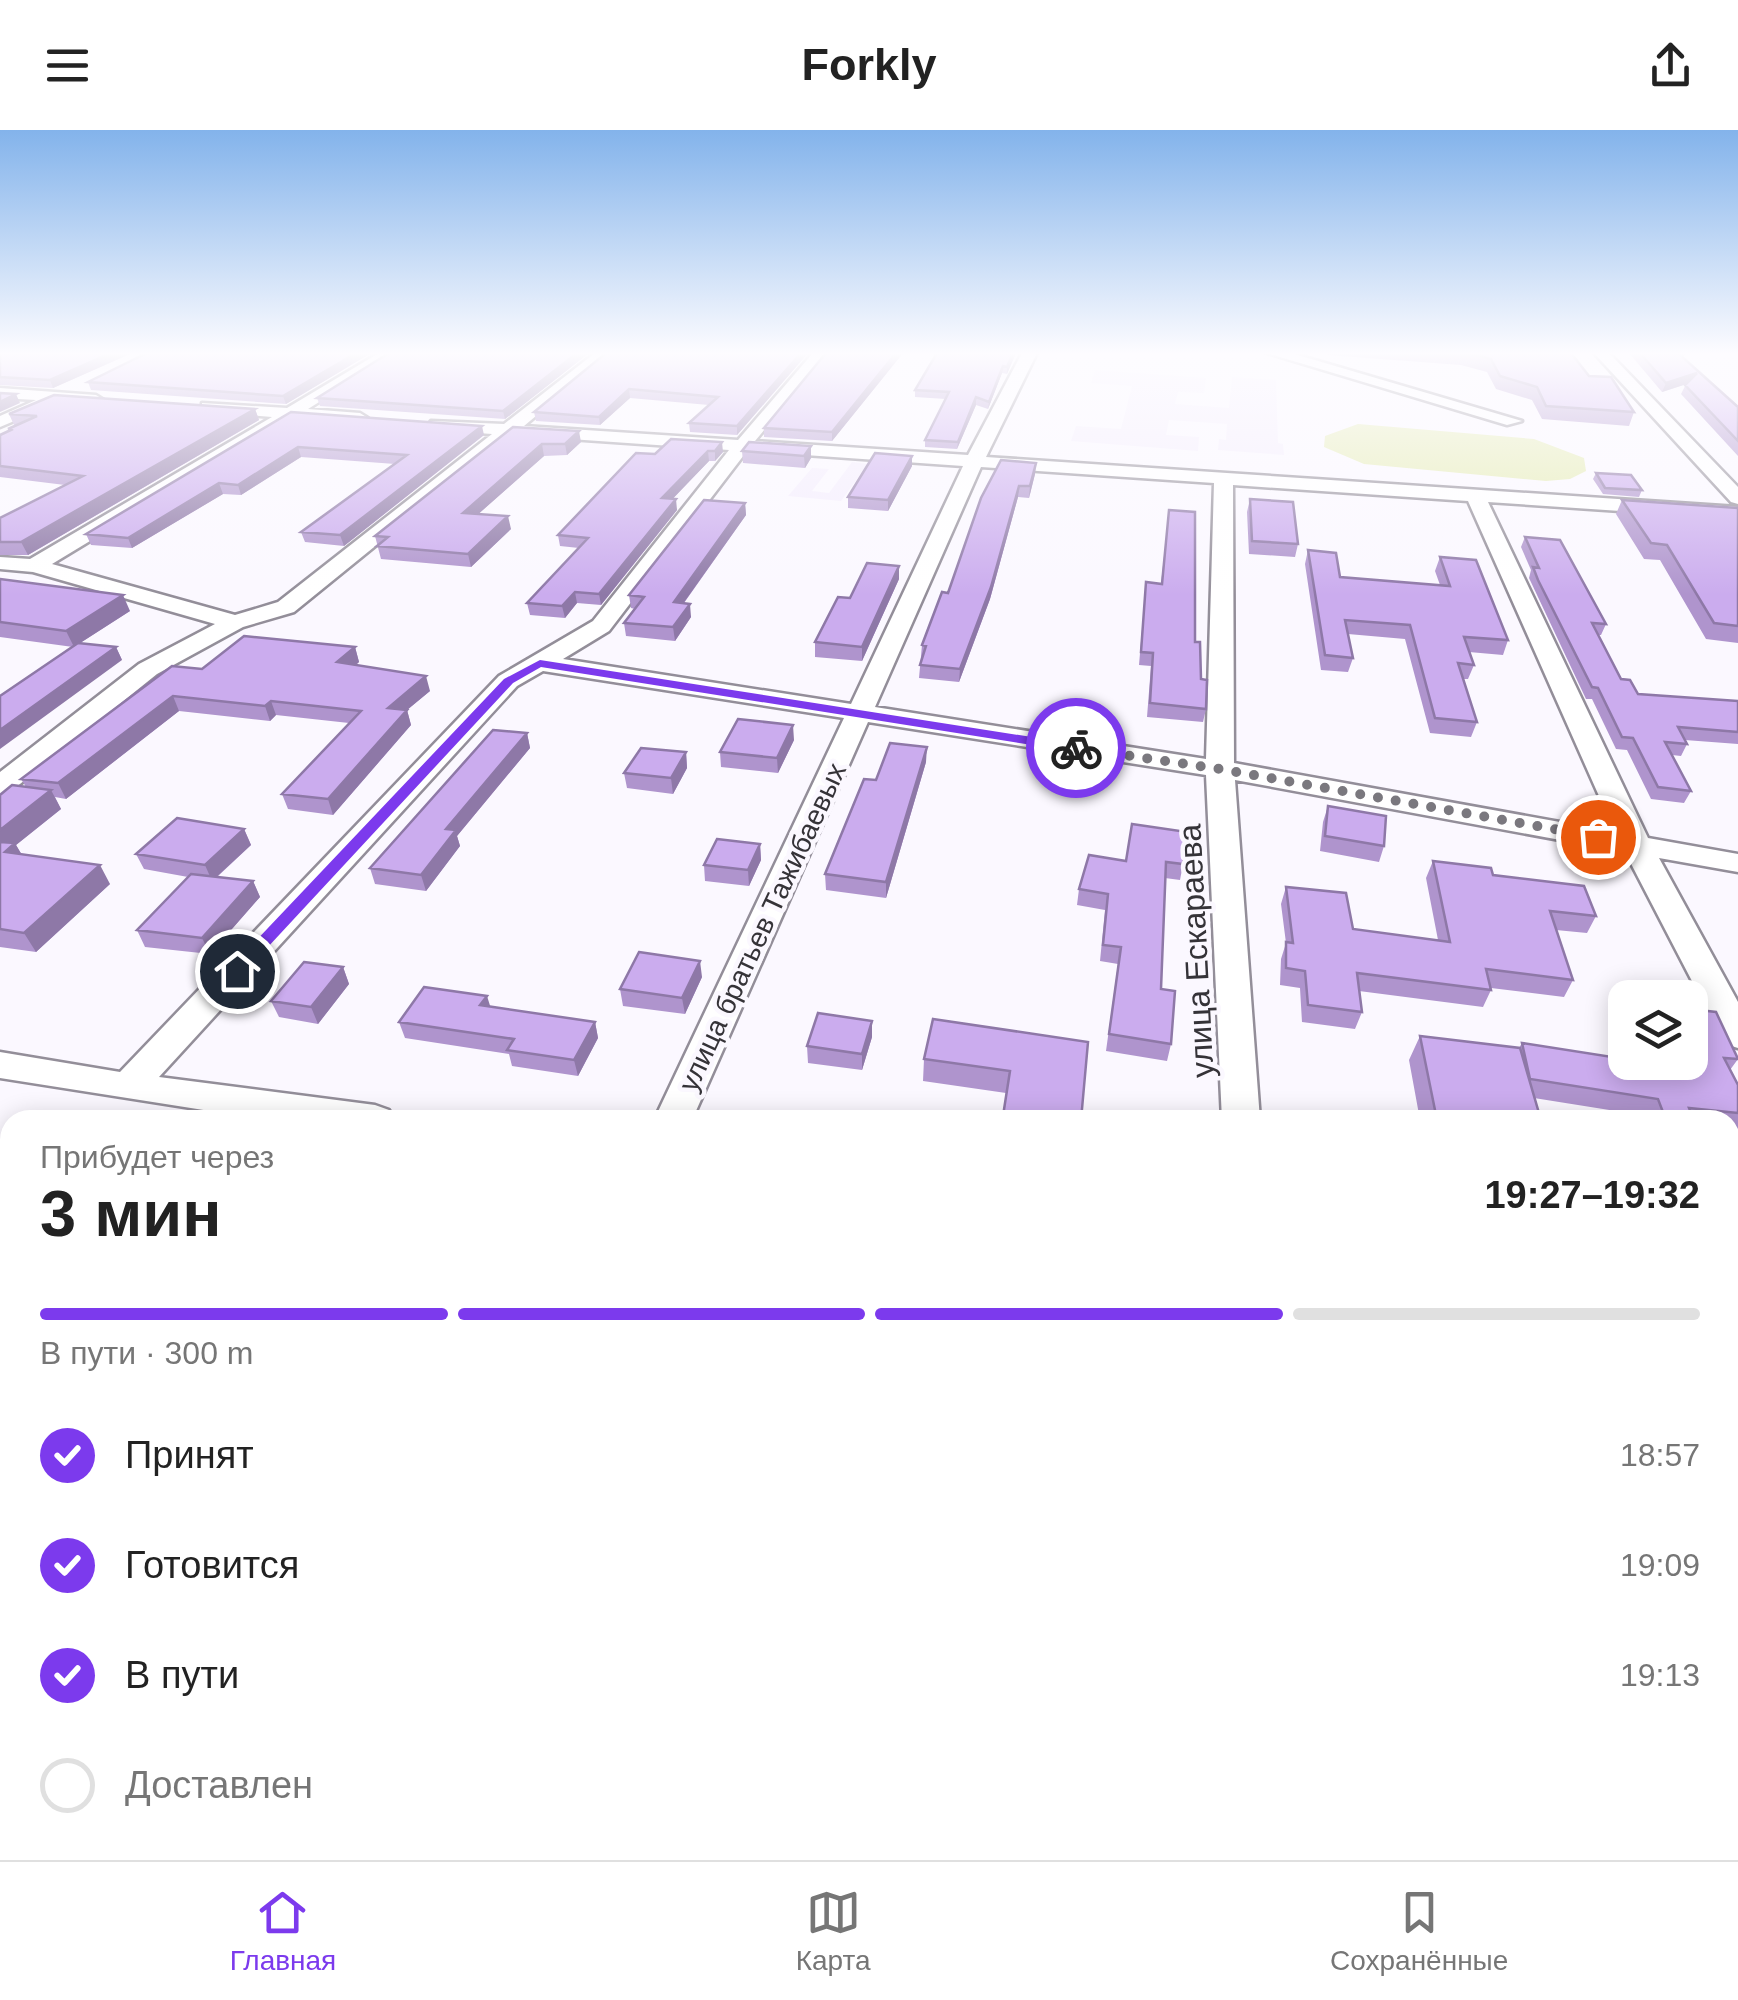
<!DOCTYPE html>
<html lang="ru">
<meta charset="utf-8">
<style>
:root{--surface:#fff;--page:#f6f6f6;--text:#222;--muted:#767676;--line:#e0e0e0;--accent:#7c3aed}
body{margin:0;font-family:Arial,sans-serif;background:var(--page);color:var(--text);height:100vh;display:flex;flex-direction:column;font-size:38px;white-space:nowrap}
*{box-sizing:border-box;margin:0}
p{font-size:32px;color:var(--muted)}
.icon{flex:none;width:55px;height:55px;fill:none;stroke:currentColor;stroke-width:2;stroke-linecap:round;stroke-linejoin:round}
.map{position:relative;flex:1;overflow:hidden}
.side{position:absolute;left:0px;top:980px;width:1740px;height:750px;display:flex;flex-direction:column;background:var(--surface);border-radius:30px 30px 0 0;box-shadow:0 5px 25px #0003}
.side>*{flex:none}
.controls{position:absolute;left:1608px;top:850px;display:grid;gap:20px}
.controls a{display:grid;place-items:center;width:100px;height:100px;border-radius:20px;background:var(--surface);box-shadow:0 5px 25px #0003;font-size:50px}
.pin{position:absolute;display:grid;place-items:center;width:85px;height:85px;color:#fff;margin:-42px;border:5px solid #fff;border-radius:50%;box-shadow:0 2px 10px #0007}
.courier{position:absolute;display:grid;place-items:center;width:100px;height:100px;margin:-50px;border:8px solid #7c3aed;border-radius:50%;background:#fff;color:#222;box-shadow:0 2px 12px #0007}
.summary em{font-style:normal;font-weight:700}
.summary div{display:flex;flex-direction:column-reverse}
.summary{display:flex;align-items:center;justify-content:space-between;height:170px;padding:0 40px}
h1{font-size:65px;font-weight:700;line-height:75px}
.bar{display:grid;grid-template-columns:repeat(4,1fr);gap:15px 10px;align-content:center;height:120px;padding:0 40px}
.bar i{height:12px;border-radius:8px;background:var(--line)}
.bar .selected{background:var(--accent)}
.bar p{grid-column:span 4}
ol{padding:0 40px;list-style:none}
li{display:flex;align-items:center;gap:30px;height:110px}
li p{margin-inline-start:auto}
li .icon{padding:10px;border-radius:50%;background:var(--accent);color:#fff;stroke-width:4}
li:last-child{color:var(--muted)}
li i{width:55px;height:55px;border:5px solid var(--line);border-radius:50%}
header{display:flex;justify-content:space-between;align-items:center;height:130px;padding:0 40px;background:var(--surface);font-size:45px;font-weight:700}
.dock{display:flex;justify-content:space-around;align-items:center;height:140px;border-top:2px solid var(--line);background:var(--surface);font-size:28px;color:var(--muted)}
.dock a{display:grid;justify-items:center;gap:5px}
.dock .selected{color:var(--accent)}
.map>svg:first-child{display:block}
.built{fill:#f4edfd}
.green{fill:#e4ebb1}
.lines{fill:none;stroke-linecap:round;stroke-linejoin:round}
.minor-casing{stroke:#938e99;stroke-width:5}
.minor{fill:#fff;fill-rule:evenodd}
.wall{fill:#af94cd}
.shaded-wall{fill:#8e78a7}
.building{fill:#cbacee;stroke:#8e78a7;stroke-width:2.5}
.route{fill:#7c3aed}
.done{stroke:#7a787e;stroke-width:10;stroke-dasharray:0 18}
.labels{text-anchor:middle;stroke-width:9;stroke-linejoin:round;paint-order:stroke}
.far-street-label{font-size:28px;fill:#353338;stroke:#fbf8ff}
.street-label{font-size:32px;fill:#353338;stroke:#fbf8ff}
</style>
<header><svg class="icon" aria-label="menu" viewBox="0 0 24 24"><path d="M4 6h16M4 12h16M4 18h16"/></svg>Forkly<svg class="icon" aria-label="share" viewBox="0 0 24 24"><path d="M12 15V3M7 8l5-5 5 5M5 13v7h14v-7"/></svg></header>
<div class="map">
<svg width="1738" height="1730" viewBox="0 0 1738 1730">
<rect width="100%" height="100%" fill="#fbf8ff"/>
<!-- built -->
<path class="built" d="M1095,240L1206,248L1204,263L1178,262L1175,274L1229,278L1232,247L1276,250L1278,313L1283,314L1284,325L1218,320L1219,309L1226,310L1227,294L1169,290L1166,305L1199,307L1198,321L1071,311L1076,296L1121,299L1132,256L1091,253Z
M852,332L868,334L841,371L788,366L812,338L829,339L812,361L829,363Z"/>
<!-- green -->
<path class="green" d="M1358,294L1534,309L1584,328L1586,341L1570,349L1546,351L1364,334L1324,317L1325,306Z"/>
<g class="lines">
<!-- minor casing -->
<g class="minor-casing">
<path id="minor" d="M379,223H397L308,279L360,283L368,288L366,292L293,288L52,434L235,485L278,472L492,304L437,300L428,295L431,291L504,294L595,223H611L524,296L738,310L813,223H828L755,311L968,325L1022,223H1037L986,327L1738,377V389L1488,372L1648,708L1738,724V742L1659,728L1738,872V918L1725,914L1720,905L1625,722L1235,650L1260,990H1222L1206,645L868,592L692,990H654L844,588L543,541L517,556L159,947L375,975L389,980L394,990H267L0,948V922L120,942L499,546L593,491L729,320L512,305L294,482L243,497L157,544L10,662L0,665V642L139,534L215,494L33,442L0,439V427L30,429L272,287L208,282L202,281V273L287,278ZM747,321L963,336L851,574L563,529L609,501ZM981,337L1214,353L1206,629L875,577ZM1233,355L1468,371L1615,702L1234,633Z
M1267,223H1291L1522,291L1507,295Z
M1594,223H1609L1738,357V374L1731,372Z
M0,258L96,265L104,270L96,275L59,272L0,297V286L36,270L0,268Z
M1730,1148L1738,1149V1187L1730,1186Z
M10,1212V1259L0,1262V1216Z
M450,1720H516L512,1730H446Z
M1507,1720H1569L1567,1730H1505Z"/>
</g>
<!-- minor -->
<use href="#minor" class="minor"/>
</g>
<!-- wall -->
<path class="wall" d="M0,223H132L53,258L0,255Z
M147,223H371L286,274L91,260L88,252Z
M589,223L505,289L320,276L317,268Z
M606,223H808L737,305L690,302L689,293L709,275L630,268L600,295L536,291L534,282Z
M903,223L832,311L764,307V298Z
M1016,223L1007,244L1002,243L988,279L976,275L957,319L925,317V310L946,269L915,267V260Z
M1327,223H1571L1589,246L1634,282L1629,296L1542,289L1532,270L1496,259L1487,242L1461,235L1327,225Z
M1629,223H1685L1683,228L1738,277V326L1681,264L1686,254L1662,262Z
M255,279L259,290L28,425H0V388L65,355L0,347V305L16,295H14L9,284Z
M291,282L484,305L344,416L305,412L301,402L395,334L301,327L241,365L223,364L132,418L91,415L86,404Z
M513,297L581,312L567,325L544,326L478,384L511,399L471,437L381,429L375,406Z
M671,309L723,322L715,331H709L672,369L677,380L601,475L577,473L565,488L530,485L527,473L579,418L560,416L558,405L655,324Z
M811,316V328L805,338L743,333L742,321Z
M912,326V336L888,381L848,378V367Z
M1596,343L1642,360L1639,367L1603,364L1593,349Z
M1035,344L1029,368L1018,367L990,469L959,552L919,548L922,515L948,463L981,368Z
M1250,369L1298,414L1295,427L1249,424L1247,382Z
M1622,370L1738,378V513L1706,509L1660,430L1644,429L1616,384Z
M745,373L746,385L684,473L691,487L675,511L626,506L624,493L635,479L631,478L629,465Z
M1169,380L1195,512L1206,579L1203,592L1147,587L1151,536L1139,535L1146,452L1161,454Z
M1525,407L1606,494L1601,505H1598L1621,549L1638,564L1738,571V614L1685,610L1687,614L1681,626L1672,625L1691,661L1684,673L1651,669L1627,620L1616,619L1592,569H1586L1529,448L1531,440L1521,417Z
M1308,420L1340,447L1440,455L1435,441L1440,427L1508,510L1503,525L1469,522L1474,535L1468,549H1463L1477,592L1471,607L1430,603L1405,509L1348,504L1353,528L1348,542L1321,540L1305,434Z
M899,436V449L862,531L815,527V512L850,468Z
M0,449L130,481L80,513L116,517L122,530L73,517L0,507Z
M355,517L359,532L356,535L430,561L407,580L411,595L333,685L288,679L282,664L349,593L276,585L270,591L179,581L66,669L55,667L61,679L16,715L22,725L110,754L36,822L0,817V665L26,657L21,649L202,539Z
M527,603L530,618L457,706L460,716L426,761L375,754L370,738Z
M794,610L778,643L721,637L720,622Z
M686,622L687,638L673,664L627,658L624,643Z
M926,632L886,768L826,760L825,744L876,650Z
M1328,676L1384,716L1379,732L1320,721L1323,692Z
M1132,694L1183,734L1180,750L1165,748L1161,859L1171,914L1167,931L1106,921L1118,834L1100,831L1105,780L1077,775L1079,759L1126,731Z
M244,699L251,715L217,747L253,751L260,767L210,824L145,817L137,800L188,747L144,739L136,724Z
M760,714L761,730L749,756L705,751L704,735Z
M1433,731L1493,745L1596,786L1587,803L1556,800L1573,850L1564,867L1491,858V860L1483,877L1359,861L1362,882L1355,899L1302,892L1300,858L1280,855L1281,829L1286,813L1281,774L1286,757L1353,799L1438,810L1426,748Z
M343,837L349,854L318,894L279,887L271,871Z
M702,847L685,884L623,876L620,859Z
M1625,876V906L1618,887Z
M490,877L595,892L598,908L578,946L512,936L509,924L405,908L399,892Z
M1690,879L1738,929L1730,940L1738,955V1001L1730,1000V990H1649L1647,986L1534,968L1541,990H1420L1409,930L1420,906L1519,918L1522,913L1625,932H1690Z
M933,889L1081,990H1002L1006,963L923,951L924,929Z
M872,891V907L862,940L808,933L807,916Z
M10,1061V1089L0,1078V1068Z
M1737,1650L1738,1730H1723L1725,1720H1730V1691Z
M1130,1720H1155L1149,1730H1142Z
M1329,1720H1441L1437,1730H1342Z"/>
<!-- shaded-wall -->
<path class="shaded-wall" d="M111,223H132L53,258L50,250Z
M356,223H371L286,274L283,266Z
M577,223H589L505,289L503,281Z
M801,223H808L737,305V296Z
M896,223H903L832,311V302Z
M1013,223H1016L1007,244V237Z
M1003,236L1002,243L988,279L989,272Z
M1697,243L1693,252L1662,262L1666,253Z
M629,259L630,268L600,295L599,287Z
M16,264L20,273L0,282V272Z
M976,267V275L957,319L958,312Z
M255,279L259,290L28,425L21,412Z
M482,296L484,305L344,416L340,405Z
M579,301L581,312L567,325L565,314Z
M722,312L723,322L715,331V321Z
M542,314L544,326L466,395L463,383Z
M811,316V328L805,338L804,326Z
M298,317L301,327L241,365L238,355Z
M708,321L709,331L663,379L662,368Z
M912,326V336L888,381V370Z
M1036,333L1035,344L1029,368L1030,356Z
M219,353L223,364L132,418L128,408Z
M1019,356L1018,367L990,469L959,552L960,539Z
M676,369L677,380L601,475L599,464Z
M745,373L746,385L675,485L674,472Z
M508,386L511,399L471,437L468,424Z
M899,436V449L862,531V517Z
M575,462L577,473L565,488L562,476Z
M123,465L130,481L74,517L66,501Z
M690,474L691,487L675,511L673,497Z
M116,517L122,530L0,619V600Z
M355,517L359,532L342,546L337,532Z
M426,546L430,561L407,580L411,595L333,685L328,669L388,578Z
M173,566L179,581L66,669L58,653Z
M271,571L276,585L270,591L265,576Z
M793,595L794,610L778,643L777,628Z
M527,603L530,618L457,706L460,716L426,761L421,745L446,699Z
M927,617L926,632L886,768V752Z
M686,622L687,638L673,664L671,648Z
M51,660L61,679L16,715L26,732L0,728V700Z
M244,699L251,715L212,751L205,735Z
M760,714L761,730L749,756L748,740Z
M100,735L110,754L36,822L24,803Z
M253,751L260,767L210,824L202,808Z
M700,831L702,847L685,884L682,868Z
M343,837L349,854L318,894L311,877Z
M487,866L492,882L480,875Z
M872,891V907L862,940V924Z
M595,892L598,908L578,946L574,930Z
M10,1397V1424L0,1432V1405Z
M0,1541L10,1555V1573L0,1559Z
M74,1720H108L99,1730H65Z"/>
<!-- building -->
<path class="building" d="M0,223H111L50,250L0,247Z
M147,223H356L283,266L88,252Z
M389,223H577L503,281L317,268Z
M606,223H801L737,296L689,293L718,267L629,259L599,287L534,282Z
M826,223H896L832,302L764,298Z
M937,223H1013L1007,237L1003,236L989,272L976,267L958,312L925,310L949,262L915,260Z
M1470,223H1571L1589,246L1611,247L1634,282L1546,276L1537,257L1500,246L1491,229Z
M1640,223H1678L1738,277V311L1685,255L1697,243L1666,253Z
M0,263L16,264L0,272Z
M54,265L255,279L21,412H0V388L83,346L0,336V305L13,299H8L37,286L9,284Z
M291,282L482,296L340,405L301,402L407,325L298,317L238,355L219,353L128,408L86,404Z
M513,297L579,301L565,314H542L463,383L508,386L468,424L377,416L388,407L375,406Z
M671,309L722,312L715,321H708L662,368L676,369L599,464L575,462L562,476L527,473L588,408L558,405L636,323L655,324Z
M749,312L811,316L804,326L742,321Z
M875,323L912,326L888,370L848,367Z
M1001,330L1036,333L1030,356H1019L991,457L960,539L920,535L926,516L922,515L942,462L948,463L981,368Z
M1596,343L1631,345L1642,360L1605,358Z
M1250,369L1293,372L1298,414L1252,411Z
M704,370L745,373L674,472L690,474L673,497L624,493L644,467L629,465Z
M1622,370L1738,378V496L1714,493L1667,415L1651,413Z
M1169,380L1195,382V512H1200L1201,549L1207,550L1206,579L1150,573L1153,523L1141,522L1146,452L1162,454Z
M1525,407L1560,410L1606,494L1592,493L1621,549L1630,550L1638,564L1738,571V602L1678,597L1687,614L1665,612L1691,661L1658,657L1633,608L1622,607L1598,558L1592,557L1538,450L1533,437L1539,438Z
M1308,420L1336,423L1340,447L1450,456L1440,427L1476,430L1508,510L1464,507L1474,535L1458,533L1477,592L1435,588L1410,495L1345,490L1353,528L1325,525Z
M867,433L899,436L862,517L815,512L838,467L850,468Z
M0,449L123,465L66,501L0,492Z
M244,506L355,517L337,532L426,546L388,578L407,580L328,669L282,664L361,581L271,571L265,576L173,566L58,653L21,649L172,536L202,539Z
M78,513L116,517L0,600V566Z
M738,589L793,595L777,628L720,622Z
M493,600L527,603L446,699L456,700L421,745L370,738Z
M890,613L927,617L886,752L825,744L864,649L876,650Z
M641,618L686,622L671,648L624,643Z
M12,655L51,660L0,700V665Z
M1328,676L1386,686L1384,716L1325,706Z
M177,688L244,699L205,735L136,724Z
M1132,694L1187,702L1183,734L1166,732L1161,859L1175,861L1171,914L1109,904L1121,817L1103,815L1108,764L1079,759L1089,725L1126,731Z
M717,709L760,714L748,740L704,735Z
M0,712L15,713L5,722L100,735L24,803L0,799Z
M1433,731L1491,738L1493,745L1584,756L1596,786L1550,781L1573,850L1486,839L1491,860L1357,843L1362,882L1308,875L1305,841L1286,838V812L1293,813L1286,757L1346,763L1353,799L1450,812Z
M191,744L253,751L202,808L137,800Z
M639,822L700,831L682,868L620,859Z
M304,832L343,837L311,877L271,871Z
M424,857L487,866L480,875L595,892L574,930L507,920L514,909L399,892Z
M1690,879L1716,882L1738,929L1724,928L1738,955V983L1689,978L1694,990H1666L1658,969L1530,949L1522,913L1625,929V932H1690Z
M818,883L872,891L862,924L807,916Z
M933,889L1088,912L1081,990H1029L1003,986L1010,941L924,929Z
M1420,906L1520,918L1541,990H1437Z
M10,1061V1083L0,1075V1068Z
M10,1336V1397L0,1405V1344Z
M0,1559L10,1573V1720H74L65,1730H17L0,1710Z
M632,1720H754L756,1722L751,1730H625Z
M1364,1720H1441L1437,1730H1377Z"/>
<!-- sky -->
<linearGradient id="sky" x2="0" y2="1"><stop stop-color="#83b3eb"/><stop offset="0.48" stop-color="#fdfcff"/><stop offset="1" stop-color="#fdfcff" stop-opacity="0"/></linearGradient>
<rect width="1738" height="465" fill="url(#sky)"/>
<!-- route -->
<path class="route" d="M540,530L1076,614L1083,618L1076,622L541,537L513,553L242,845H231V837L504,549Z"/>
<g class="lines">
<!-- done -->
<path class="done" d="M1076,618L1220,639L1598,707"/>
</g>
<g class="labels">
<!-- far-street labels -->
<g class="far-street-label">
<text transform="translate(762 797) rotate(-65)" y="10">улица братьев Тажибаевых</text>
</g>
<!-- street labels -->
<g class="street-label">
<text transform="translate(1196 821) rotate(-93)" y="11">улица Ескараева</text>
</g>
</g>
</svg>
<div class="controls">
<a><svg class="icon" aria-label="layers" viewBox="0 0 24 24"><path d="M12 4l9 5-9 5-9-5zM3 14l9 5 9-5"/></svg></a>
</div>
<div class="pin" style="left:1598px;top:707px;background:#ea580c"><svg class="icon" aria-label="bag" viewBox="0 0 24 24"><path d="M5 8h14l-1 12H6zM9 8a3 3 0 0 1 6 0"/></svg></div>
<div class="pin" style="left:237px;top:841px;background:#1f2937"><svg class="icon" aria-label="home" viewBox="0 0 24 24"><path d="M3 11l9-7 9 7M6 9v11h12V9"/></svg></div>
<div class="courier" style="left:1076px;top:618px"><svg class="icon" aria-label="bike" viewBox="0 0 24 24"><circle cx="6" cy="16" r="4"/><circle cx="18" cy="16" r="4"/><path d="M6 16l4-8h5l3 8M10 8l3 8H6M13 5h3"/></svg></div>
<section class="side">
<div class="summary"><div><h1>3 мин</h1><p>Прибудет через</p></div><em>19:27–19:32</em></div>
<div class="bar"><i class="selected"></i><i class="selected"></i><i class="selected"></i><i></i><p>В пути · 300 m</p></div>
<ol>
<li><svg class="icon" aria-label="check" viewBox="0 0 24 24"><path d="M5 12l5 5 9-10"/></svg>Принят<p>18:57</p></li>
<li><svg class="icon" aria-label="check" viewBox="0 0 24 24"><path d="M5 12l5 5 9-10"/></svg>Готовится<p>19:09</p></li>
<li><svg class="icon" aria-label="check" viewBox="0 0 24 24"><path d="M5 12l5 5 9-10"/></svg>В пути<p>19:13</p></li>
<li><i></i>Доставлен</li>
</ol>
</section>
</div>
<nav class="dock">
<a class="selected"><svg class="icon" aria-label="home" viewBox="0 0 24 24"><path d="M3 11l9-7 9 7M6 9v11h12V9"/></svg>Главная</a>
<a><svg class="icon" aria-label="map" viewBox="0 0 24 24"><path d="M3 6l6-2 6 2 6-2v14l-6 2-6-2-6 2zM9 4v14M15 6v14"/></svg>Карта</a>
<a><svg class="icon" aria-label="saved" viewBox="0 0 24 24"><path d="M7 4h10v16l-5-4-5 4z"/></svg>Сохранённые</a>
</nav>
